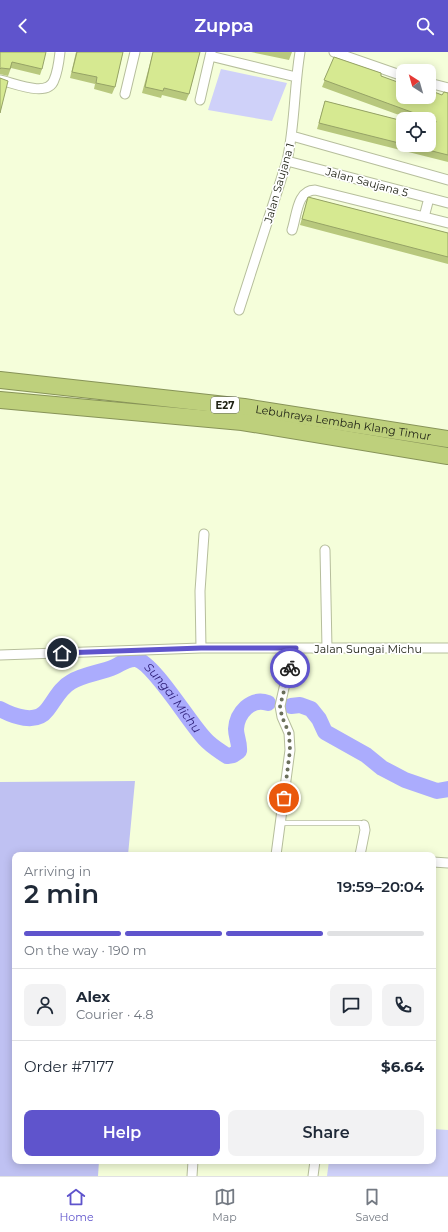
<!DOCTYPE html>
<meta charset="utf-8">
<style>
:root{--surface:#fff;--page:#f2f2f3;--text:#1f2937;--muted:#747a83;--line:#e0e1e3;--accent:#5f54cc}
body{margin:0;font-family:Montserrat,sans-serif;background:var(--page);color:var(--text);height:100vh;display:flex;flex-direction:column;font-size:15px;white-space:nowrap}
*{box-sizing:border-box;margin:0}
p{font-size:13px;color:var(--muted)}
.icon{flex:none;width:22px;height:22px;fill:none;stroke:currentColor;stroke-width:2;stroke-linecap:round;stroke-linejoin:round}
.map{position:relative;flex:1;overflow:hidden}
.panel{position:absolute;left:12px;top:800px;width:424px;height:312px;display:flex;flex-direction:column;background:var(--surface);border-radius:8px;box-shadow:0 2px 10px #0003}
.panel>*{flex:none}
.needle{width:26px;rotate:323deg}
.controls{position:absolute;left:396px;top:12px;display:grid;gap:8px}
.controls a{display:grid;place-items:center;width:40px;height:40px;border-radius:8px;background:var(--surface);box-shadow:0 2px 10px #0003;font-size:20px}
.pin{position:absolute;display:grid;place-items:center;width:34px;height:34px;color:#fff;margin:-17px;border:2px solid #fff;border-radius:50%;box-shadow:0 1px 4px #0007}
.courier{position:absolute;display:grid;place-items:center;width:40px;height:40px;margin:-20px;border:3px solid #5f54cc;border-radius:50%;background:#fff;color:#222;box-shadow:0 1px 5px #0007}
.summary em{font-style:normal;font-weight:600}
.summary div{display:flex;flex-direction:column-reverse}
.summary{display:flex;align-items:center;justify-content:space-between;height:68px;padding:0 12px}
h1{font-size:26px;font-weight:600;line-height:30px}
.bar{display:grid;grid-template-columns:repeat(4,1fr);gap:6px 4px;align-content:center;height:48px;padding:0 12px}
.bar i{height:5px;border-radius:3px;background:var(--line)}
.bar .current{background:var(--accent)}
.bar p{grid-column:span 4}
.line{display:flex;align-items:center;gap:10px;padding:0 12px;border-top:1px solid var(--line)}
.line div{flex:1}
.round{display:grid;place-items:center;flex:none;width:42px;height:42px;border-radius:8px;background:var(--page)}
.primary-button{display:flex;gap:8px;margin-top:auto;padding:8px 12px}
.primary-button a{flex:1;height:46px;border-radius:8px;background:var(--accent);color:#fff;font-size:16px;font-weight:600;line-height:46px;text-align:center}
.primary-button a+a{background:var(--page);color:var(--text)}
header{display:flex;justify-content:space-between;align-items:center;height:52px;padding:0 12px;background:var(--accent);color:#fff;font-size:18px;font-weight:600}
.tab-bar{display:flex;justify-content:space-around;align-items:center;height:56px;border-top:1px solid var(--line);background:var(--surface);font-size:11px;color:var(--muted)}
.tab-bar a{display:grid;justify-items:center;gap:2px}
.tab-bar .current{color:var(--accent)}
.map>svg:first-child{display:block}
.green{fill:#cfd1f9}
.forest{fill:#bfc1f2}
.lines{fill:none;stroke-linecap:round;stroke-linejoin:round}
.river{stroke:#abacfd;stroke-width:16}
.lane-casing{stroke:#b6be9c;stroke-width:6}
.street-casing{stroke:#b6be9c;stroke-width:11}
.highway-casing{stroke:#879358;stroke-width:18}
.lane{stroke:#fff;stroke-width:4.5}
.street{stroke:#fff;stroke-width:9}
.highway{stroke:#bed07c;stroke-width:16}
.wall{fill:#b8c87d}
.building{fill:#d6e991;stroke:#96a366}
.done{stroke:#6b705b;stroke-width:4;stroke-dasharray:0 7.2}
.route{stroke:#5f54cc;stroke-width:5}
.labels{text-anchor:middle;stroke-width:3.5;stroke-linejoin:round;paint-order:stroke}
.shield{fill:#fff;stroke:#63655c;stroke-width:1}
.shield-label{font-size:10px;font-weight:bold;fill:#202316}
.street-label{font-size:11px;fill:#202316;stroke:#fff}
.water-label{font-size:12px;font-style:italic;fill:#30217b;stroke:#fff}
</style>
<header><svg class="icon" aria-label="back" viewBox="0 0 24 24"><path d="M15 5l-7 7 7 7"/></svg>Zuppa<svg class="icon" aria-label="search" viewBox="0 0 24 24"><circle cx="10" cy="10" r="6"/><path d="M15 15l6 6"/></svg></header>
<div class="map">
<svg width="448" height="1124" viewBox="0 0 448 1124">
<rect width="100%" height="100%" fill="#f5feda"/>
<!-- green -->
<path class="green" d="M221,17L287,31L272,69L208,58Z
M433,1077L448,1078V1124H327L329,1109H433Z"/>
<!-- forest -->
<path class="forest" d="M135,729L128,803H15V1109H99L98,1124H0V730Z"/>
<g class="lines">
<!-- river -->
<g class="river">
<path d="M291,654L300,653L311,657L319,667L325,680L366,703L382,716L405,728L437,739L448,737"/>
<path id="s1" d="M0,657C13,664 36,673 47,658C55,648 60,636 71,630C84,622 100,621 114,615C121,612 127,606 136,607C154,611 190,672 205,687C211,694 220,699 227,704L233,703L239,699C240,691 236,685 236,677C237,661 251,645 268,651"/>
</g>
<!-- lane casing -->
<g class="lane-casing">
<path id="lane" d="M281,771H360L364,773"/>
</g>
<!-- street casing -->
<g class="street-casing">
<path id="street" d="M334,0L403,24
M210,4L296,25
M0,28C14,31 48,46 54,28C58,19 59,9 60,0
M429,31L448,36
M125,42L135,0
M200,48L211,0
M292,84L448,128
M287,109L448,151
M424,165L429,146
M292,178C297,163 297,138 315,138L448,171
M239,258L287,109C295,73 294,36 300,0
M325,498L327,596
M201,596L200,539L204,482
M0,603L201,596H448
M276,803L290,698L289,681L282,665L280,654L284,636L296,596
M360,803L365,778L364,773
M433,810L448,811
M192,1124L193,1109
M313,1124L315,1109"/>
</g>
<!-- highway casing -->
<g class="highway-casing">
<g id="highway">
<path id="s2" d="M0,328L244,355L448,387"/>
<path d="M0,348L242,370L448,404"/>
</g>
</g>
<!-- lane -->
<use href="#lane" class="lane"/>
<!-- street -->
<use href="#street" class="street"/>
<!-- highway -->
<use href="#highway" class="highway"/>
</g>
<!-- wall -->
<path class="wall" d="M0,0L42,17L40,23L11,16L8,24L0,22Z
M76,0H123L115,35L112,42L94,37L95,32L70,26Z
M153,0H200L189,42L186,49L162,43L161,46L142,41Z
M251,0H292L289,8Z
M334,5L381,24L403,45L442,43L448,41V110L317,77L325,49L403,69V93H429L434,76L429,74V67H410L322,35Z
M308,145L448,181V212L300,173Z"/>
<!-- building -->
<path class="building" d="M0,0H46L42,17L12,10L10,17L1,16L0,17Z
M77,0H123L115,35L96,31L97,25L72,20Z
M153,0H200L189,42L164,36L163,39L145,35Z
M334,5L381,21V24L403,32V45H429V38L442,43L444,40L448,41V103L408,93H429V76L434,77L436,69L324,28Z
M0,26L8,29L0,61Z
M325,49L403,69V92L319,71Z
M308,145L448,181V205L302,167Z"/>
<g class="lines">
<!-- done -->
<path class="done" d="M284,746L290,698L289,681L282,665L280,654L290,616"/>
<!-- route -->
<path class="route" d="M62,601L201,596H296L290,616"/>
</g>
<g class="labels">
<!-- shield labels -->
<rect class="shield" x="211" y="345" width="28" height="16" rx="3"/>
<g class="shield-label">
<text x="225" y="357">E27</text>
</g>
<!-- street labels -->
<g class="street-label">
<text transform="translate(367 130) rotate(15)" y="4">Jalan Saujana 5</text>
<text transform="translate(279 131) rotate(-74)" y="4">Jalan Saujana 1</text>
<text dy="4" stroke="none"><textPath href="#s2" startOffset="346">Lebuhraya Lembah Klang Timur</textPath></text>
<text x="368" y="601">Jalan Sungai Michu</text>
</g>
<!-- water labels -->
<g class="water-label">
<text dy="4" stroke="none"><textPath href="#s1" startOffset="212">Sungai Michu</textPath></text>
</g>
</g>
</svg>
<div class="controls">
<a><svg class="needle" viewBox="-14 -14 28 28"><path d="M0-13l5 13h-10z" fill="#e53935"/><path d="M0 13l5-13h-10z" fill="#747a83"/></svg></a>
<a><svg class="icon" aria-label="locate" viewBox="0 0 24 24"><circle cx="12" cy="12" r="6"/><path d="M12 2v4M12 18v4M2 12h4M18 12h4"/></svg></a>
</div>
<div class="pin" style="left:284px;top:746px;background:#ea580c"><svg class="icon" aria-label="bag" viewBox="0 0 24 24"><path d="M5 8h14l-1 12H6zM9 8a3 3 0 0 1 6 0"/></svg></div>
<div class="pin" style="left:62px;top:601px;background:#1f2937"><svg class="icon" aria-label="home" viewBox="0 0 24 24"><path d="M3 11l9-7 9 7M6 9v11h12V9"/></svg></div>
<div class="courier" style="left:290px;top:616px"><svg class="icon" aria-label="bike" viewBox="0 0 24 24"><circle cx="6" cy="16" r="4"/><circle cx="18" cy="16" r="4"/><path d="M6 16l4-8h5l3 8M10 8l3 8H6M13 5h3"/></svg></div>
<section class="panel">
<div class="summary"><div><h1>2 min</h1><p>Arriving in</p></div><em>19:59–20:04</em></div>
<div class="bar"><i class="current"></i><i class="current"></i><i class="current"></i><i></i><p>On the way · 190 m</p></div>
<div class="line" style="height:72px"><a class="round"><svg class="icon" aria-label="person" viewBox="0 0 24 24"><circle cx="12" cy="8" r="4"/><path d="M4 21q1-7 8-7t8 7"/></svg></a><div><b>Alex</b><p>Courier · 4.8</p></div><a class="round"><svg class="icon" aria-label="chat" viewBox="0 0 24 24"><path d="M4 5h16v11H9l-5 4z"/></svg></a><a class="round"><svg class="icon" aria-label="phone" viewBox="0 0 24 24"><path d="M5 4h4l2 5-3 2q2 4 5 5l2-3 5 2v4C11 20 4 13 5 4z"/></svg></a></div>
<div class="line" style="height:52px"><div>Order #7177</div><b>$6.64</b></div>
<div class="primary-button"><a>Help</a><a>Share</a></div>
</section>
</div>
<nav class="tab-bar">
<a class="current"><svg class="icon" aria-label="home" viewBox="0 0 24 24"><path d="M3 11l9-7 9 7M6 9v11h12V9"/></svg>Home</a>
<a><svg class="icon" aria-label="map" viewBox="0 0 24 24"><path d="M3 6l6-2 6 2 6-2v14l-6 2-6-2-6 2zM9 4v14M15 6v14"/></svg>Map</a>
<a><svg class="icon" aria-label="saved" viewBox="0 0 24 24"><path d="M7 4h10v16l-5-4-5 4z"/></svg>Saved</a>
</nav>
